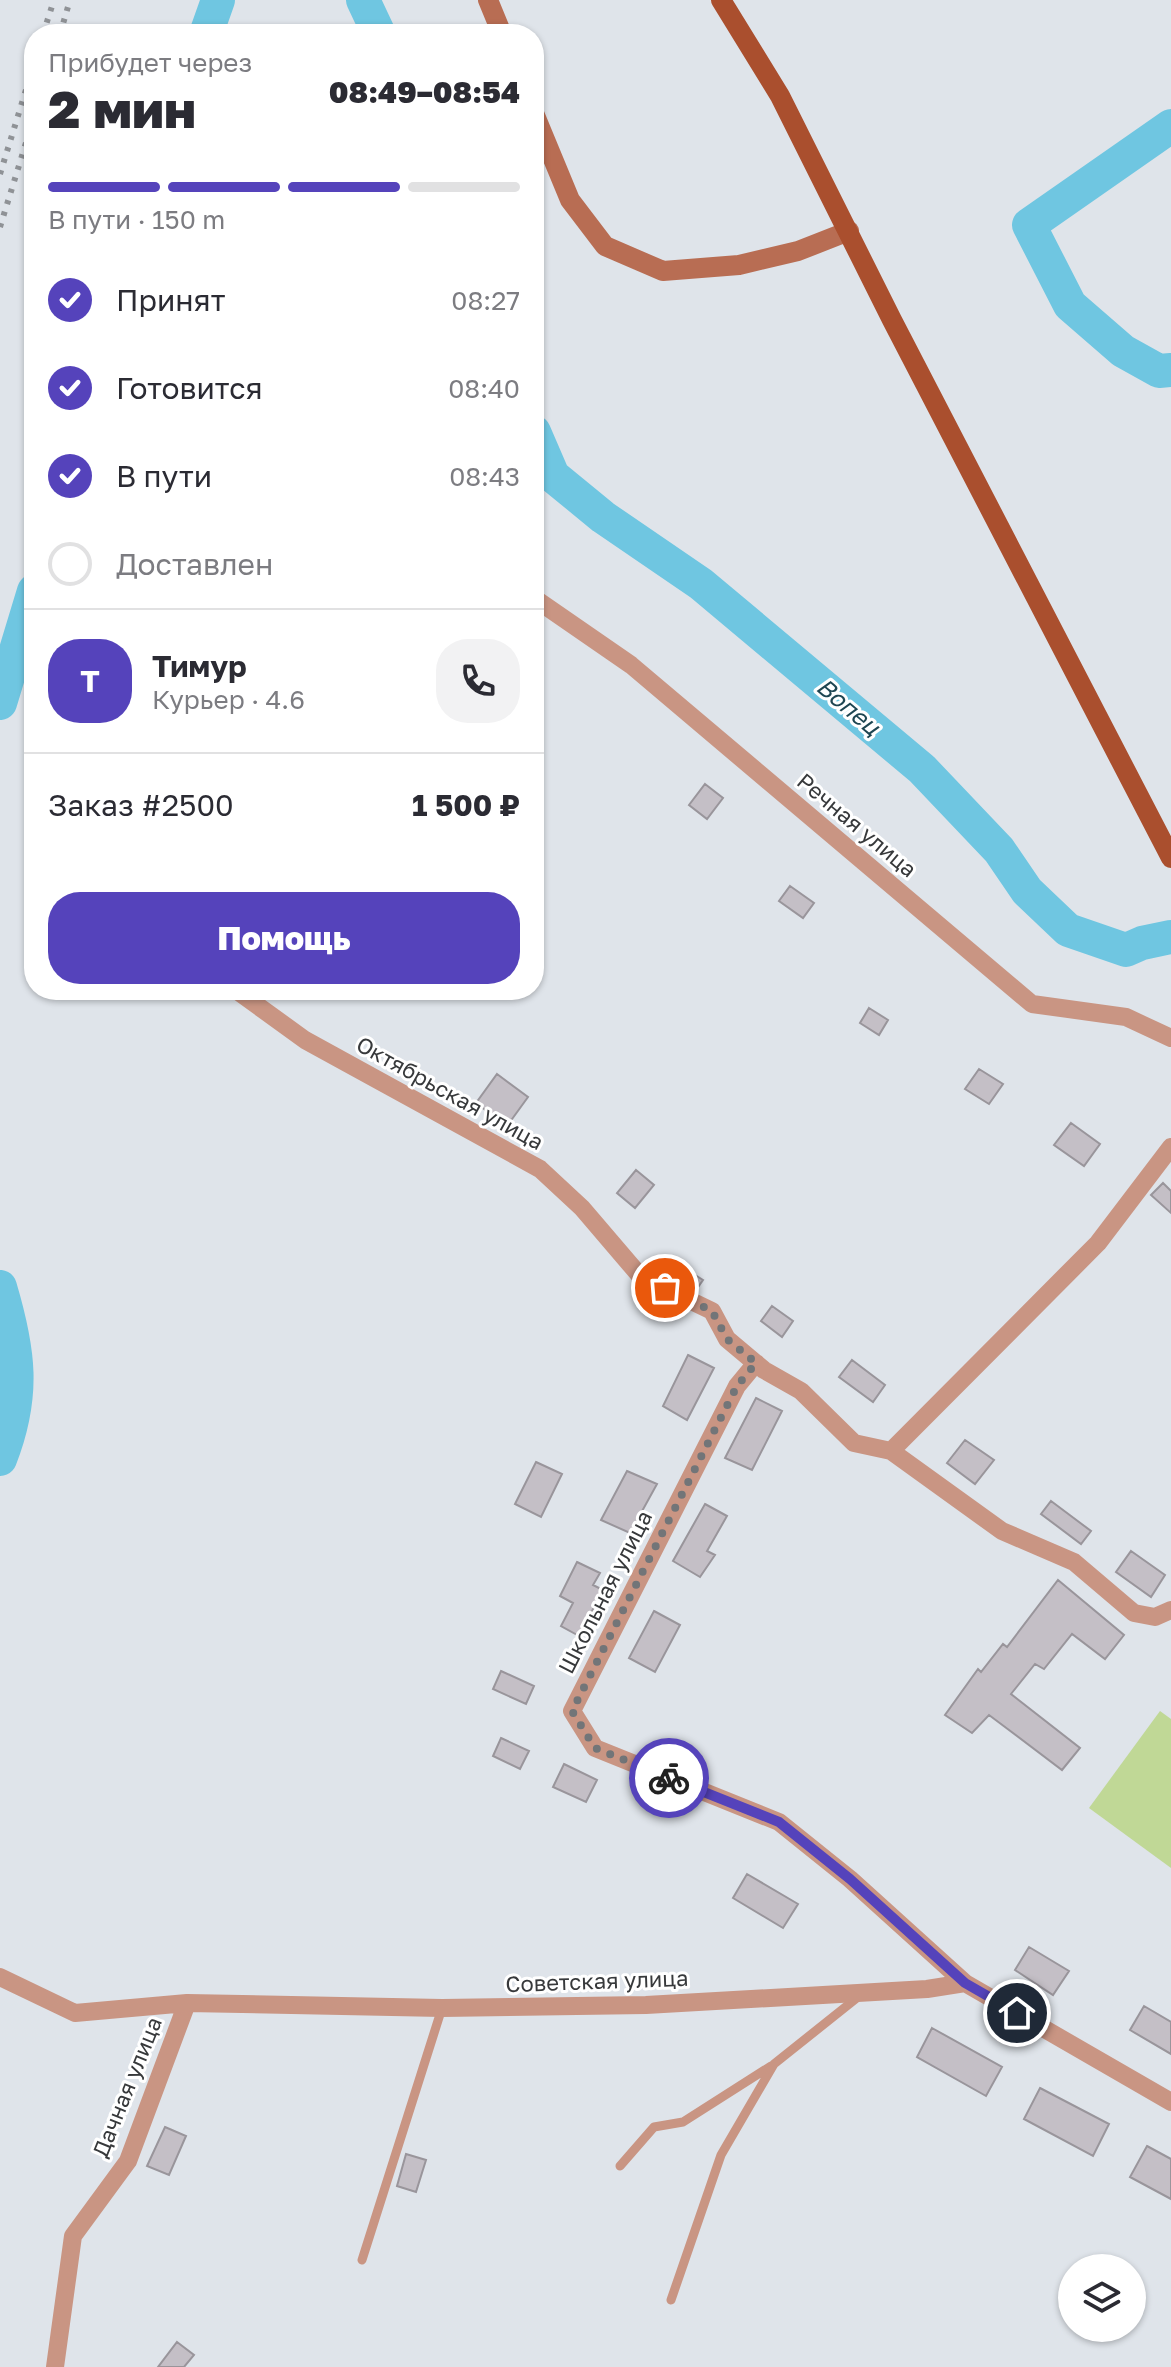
<!DOCTYPE html>
<html lang="ru">
<meta charset="utf-8">
<style>
:root{--surface:#fff;--page:#f2f2f3;--text:#2b2b33;--muted:#7c7c81;--line:#e1e1e2;--accent:#5543bb}
body{margin:0;font-family:"Golos Text",sans-serif;background:var(--page);color:var(--text);height:100vh;display:flex;flex-direction:column;font-size:30px;white-space:nowrap}
*{box-sizing:border-box;margin:0}
p{font-size:26px;color:var(--muted)}
.icon{flex:none;width:44px;height:44px;fill:none;stroke:currentColor;stroke-width:2;stroke-linecap:round;stroke-linejoin:round}
.map{position:relative;flex:1;overflow:hidden}
.details{position:absolute;left:24px;top:24px;width:520px;height:976px;display:flex;flex-direction:column;background:var(--surface);border-radius:32px;box-shadow:0 2px 6px #0004}
.details>*{flex:none}
.tools{position:absolute;left:1058px;top:2254px;display:grid;gap:16px}
.tools a{display:grid;place-items:center;width:88px;height:88px;border-radius:50%;background:var(--surface);box-shadow:0 2px 6px #0004;font-size:40px}
.pin{position:absolute;display:grid;place-items:center;width:68px;height:68px;color:#fff;margin:-34px;border:4px solid #fff;border-radius:50%;box-shadow:0 2px 8px #0007}
.courier{position:absolute;display:grid;place-items:center;width:80px;height:80px;margin:-40px;border:6px solid #5543bb;border-radius:50%;background:#fff;color:#222;box-shadow:0 2px 10px #0007}
.overview em{font-style:normal;font-weight:800}
.overview div{display:flex;flex-direction:column-reverse}
.overview{display:flex;align-items:center;justify-content:space-between;height:136px;padding:0 24px}
h1{font-size:52px;font-weight:800;line-height:60px}
.bar{display:grid;grid-template-columns:repeat(4,1fr);gap:12px 8px;align-content:center;height:96px;padding:0 24px}
.bar i{height:10px;border-radius:6px;background:var(--line)}
.bar .active{background:var(--accent)}
.bar p{grid-column:span 4}
.line{display:flex;align-items:center;gap:20px;padding:0 24px;border-top:2px solid var(--line)}
.line div{flex:1}
.round{display:grid;place-items:center;flex:none;width:84px;height:84px;border-radius:32px;background:var(--page)}
ol{padding:0 24px;list-style:none}
li{display:flex;align-items:center;gap:24px;height:88px}
li p{margin-inline-start:auto}
li .icon{padding:8px;border-radius:50%;background:var(--accent);color:#fff;stroke-width:4}
li:last-child{color:var(--muted)}
li i{width:44px;height:44px;border:4px solid var(--line);border-radius:50%}
.button{display:flex;gap:16px;margin-top:auto;padding:16px 24px}
.button a{flex:1;height:92px;border-radius:32px;background:var(--accent);color:#fff;font-size:32px;font-weight:800;line-height:92px;text-align:center}
.map>svg:first-child{display:block}
.green{fill:#c0d896}
.lines{fill:none;stroke-linecap:round;stroke-linejoin:round}
.river{stroke:#6fc6e1;stroke-width:34}
.building{fill:#c4bfc6;stroke:#99959b;stroke-width:2}
.lane{stroke:#c99583;stroke-width:9}
.street{stroke:#c99583;stroke-width:18}
.secondary{stroke:#b86d53;stroke-width:20}
.primary{stroke:#aa4f2e;stroke-width:20}
.rail{stroke:#8f9296;stroke-width:6;stroke-dasharray:4 8;stroke-linecap:butt}
.done{stroke:#727578;stroke-width:8;stroke-dasharray:0 14.4}
.route{stroke:#5543bb;stroke-width:10}
.labels{text-anchor:middle;stroke-width:6;stroke-linejoin:round;paint-order:stroke}
.street-label{font-size:22px;fill:#37393b;stroke:#fff}
.water-label{font-size:24px;font-style:italic;fill:#1e4652;stroke:#fff}
</style>
<div class="map">
<svg width="1171" height="2367" viewBox="0 0 1171 2367">
<rect width="100%" height="100%" fill="#dfe4ea"/>
<!-- green -->
<path class="green" d="M1160,1711L1171,1719V1868L1089,1808Z"/>
<g class="lines">
<!-- river -->
<path class="river" d="M363,0L379,34
M206,34L218,0
M1171,126L1029,225L1070,305L1123,351L1159,371L1171,370
M534,432L553,476L603,517L701,584L922,769L999,850L1027,891L1068,930L1126,950L1142,943L1171,937
M0,703L34,591
M0,1287C19,1351 25,1395 0,1459"/>
</g>
<!-- building -->
<path class="building" d="M705,784L723,798L707,819L689,805Z
M790,886L814,903L803,918L779,901Z
M869,1008L888,1020L879,1035L860,1023Z
M979,1069L1003,1084L989,1104L965,1089Z
M497,1074L528,1097L507,1126L476,1103Z
M1071,1123L1100,1144L1084,1166L1054,1145Z
M636,1170L654,1185L635,1208L617,1193Z
M1163,1183L1171,1191V1213L1151,1195Z
M679,1265L703,1280L696,1290L670,1278Z
M772,1306L793,1321L782,1337L761,1321Z
M688,1355L714,1368L687,1420L663,1406Z
M852,1360L885,1385L873,1402L839,1377Z
M756,1398L782,1411L752,1470L725,1458Z
M965,1440L994,1460L975,1484L947,1463Z
M536,1462L562,1474L541,1517L515,1504Z
M627,1471L657,1484L630,1533L601,1520Z
M1051,1501L1091,1531L1081,1544L1041,1514Z
M705,1504L727,1516L707,1551L715,1555L700,1577L673,1561Z
M1131,1551L1165,1575L1151,1597L1116,1572Z
M577,1562L600,1573L593,1585L603,1590L579,1636L561,1626L573,1603L560,1596Z
M1058,1580L1124,1635L1105,1659L1072,1634L1044,1669L1035,1664L1011,1694L1080,1748L1062,1770L989,1715L972,1733L945,1715L978,1669L981,1672L1003,1644L1007,1647Z
M654,1611L680,1625L655,1672L629,1658Z
M501,1671L534,1686L526,1704L493,1689Z
M501,1738L529,1751L520,1769L493,1756Z
M564,1764L597,1780L586,1802L553,1787Z
M747,1874L798,1904L783,1928L733,1898Z
M1029,1947L1069,1971L1053,1995L1015,1970Z
M1144,2006L1171,2022V2054L1130,2030Z
M932,2028L1002,2067L986,2096L917,2057Z
M1040,2088L1109,2124L1093,2156L1024,2119Z
M165,2127L186,2136L169,2175L147,2166Z
M1147,2146L1171,2159V2199L1130,2177Z
M406,2154L426,2160L416,2192L397,2186Z
M177,2342L194,2355L184,2367H158Z"/>
<g class="lines">
<!-- lane -->
<path class="lane" d="M620,2166L654,2127L683,2122L771,2066
M362,2260L442,2008
M671,2300L721,2155L774,2064L858,1997"/>
<!-- street -->
<path class="street" d="M534,598L631,665L1032,1004L1126,1017L1171,1038
M236,990L305,1040L540,1169L582,1208L641,1277L712,1311L727,1339L764,1370L801,1391L854,1443L891,1451L1002,1531L1074,1562L1134,1613L1155,1617L1171,1610
M756,1363L737,1386L572,1711L595,1748L779,1822L850,1879L965,1983
M891,1451L1098,1243L1171,1147
M0,1977L75,2013L187,2003L442,2008L646,2005L927,1989L965,1983L1171,2102
M55,2367L73,2236L128,2161L187,2003"/>
<!-- secondary -->
<path class="secondary" d="M488,0L502,34
M534,113L570,200L605,246L663,271L739,265L798,251L849,231"/>
<!-- primary -->
<path class="primary" d="M721,0L780,96L892,320L1171,858"/>
<!-- rail -->
<path class="rail" d="M43,34L54,0
M60,34L70,0
M0,174L34,64
M0,227L34,117"/>
</g>
<g class="lines">
<!-- done -->
<path class="done" d="M665,1288L712,1311L727,1339L756,1363L737,1386L572,1711L595,1748L669,1778"/>
<!-- route -->
<path class="route" d="M669,1778L779,1822L850,1879L965,1983L1017,2013"/>
</g>
<g class="labels">
<!-- street labels -->
<g class="street-label">
<text transform="translate(857 825) rotate(40)" y="8">Речная улица</text>
<text transform="translate(450 1093) rotate(29)" y="8">Октябрьская улица</text>
<text transform="translate(605 1592) rotate(-63)" y="8">Школьная улица</text>
<text transform="translate(597 1981) rotate(-2)" y="8">Советская улица</text>
<text transform="translate(127 2087) rotate(-68)" y="8">Дачная улица</text>
</g>
<!-- water labels -->
<g class="water-label">
<text transform="translate(848 707) rotate(40)" y="8">Вопец</text>
</g>
</g>
</svg>
<div class="tools">
<a><svg class="icon" aria-label="layers" viewBox="0 0 24 24"><path d="M12 4l9 5-9 5-9-5zM3 14l9 5 9-5"/></svg></a>
</div>
<div class="pin" style="left:665px;top:1288px;background:#ea580c"><svg class="icon" aria-label="bag" viewBox="0 0 24 24"><path d="M5 8h14l-1 12H6zM9 8a3 3 0 0 1 6 0"/></svg></div>
<div class="pin" style="left:1017px;top:2013px;background:#1f2937"><svg class="icon" aria-label="home" viewBox="0 0 24 24"><path d="M3 11l9-7 9 7M6 9v11h12V9"/></svg></div>
<div class="courier" style="left:669px;top:1778px"><svg class="icon" aria-label="bike" viewBox="0 0 24 24"><circle cx="6" cy="16" r="4"/><circle cx="18" cy="16" r="4"/><path d="M6 16l4-8h5l3 8M10 8l3 8H6M13 5h3"/></svg></div>
<section class="details">
<div class="overview"><div><h1>2 мин</h1><p>Прибудет через</p></div><em>08:49–08:54</em></div>
<div class="bar"><i class="active"></i><i class="active"></i><i class="active"></i><i></i><p>В пути · 150 m</p></div>
<ol>
<li><svg class="icon" aria-label="check" viewBox="0 0 24 24"><path d="M5 12l5 5 9-10"/></svg>Принят<p>08:27</p></li>
<li><svg class="icon" aria-label="check" viewBox="0 0 24 24"><path d="M5 12l5 5 9-10"/></svg>Готовится<p>08:40</p></li>
<li><svg class="icon" aria-label="check" viewBox="0 0 24 24"><path d="M5 12l5 5 9-10"/></svg>В пути<p>08:43</p></li>
<li><i></i>Доставлен</li>
</ol>
<div class="line" style="height:144px"><b class="round" style="background:var(--accent);color:#fff">Т</b><div><b>Тимур</b><p>Курьер · 4.6</p></div><a class="round"><svg class="icon" aria-label="phone" viewBox="0 0 24 24"><path d="M5 4h4l2 5-3 2q2 4 5 5l2-3 5 2v4C11 20 4 13 5 4z"/></svg></a></div>
<div class="line" style="height:104px"><div>Заказ #2500</div><b>1 500 ₽</b></div>
<div class="button"><a>Помощь</a></div>
</section>
</div>
